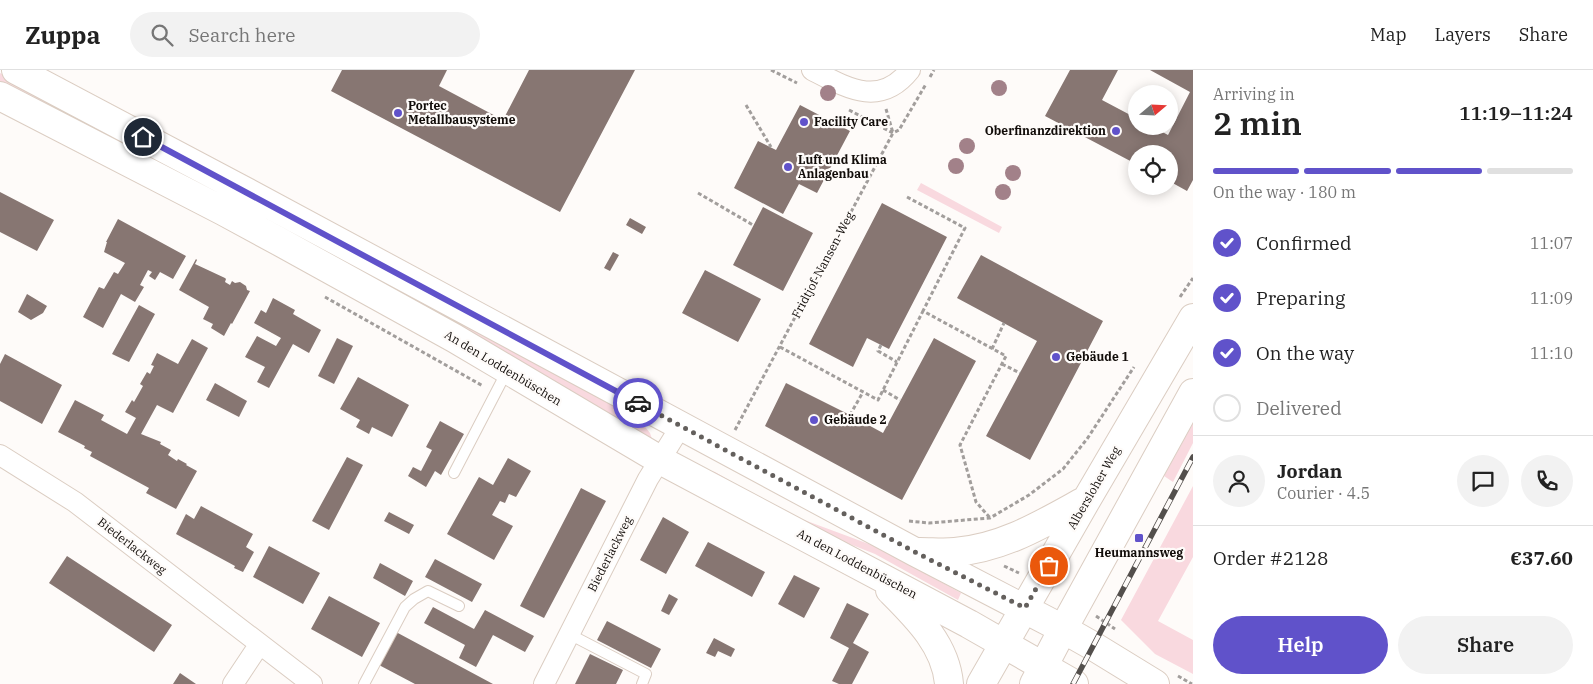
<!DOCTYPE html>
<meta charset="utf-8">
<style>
:root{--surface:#fff;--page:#f2f2f2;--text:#222;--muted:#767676;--line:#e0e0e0;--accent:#6052ca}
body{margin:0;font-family:"IBM Plex Serif",serif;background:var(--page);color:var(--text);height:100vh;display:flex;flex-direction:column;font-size:19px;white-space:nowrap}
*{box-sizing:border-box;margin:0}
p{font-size:16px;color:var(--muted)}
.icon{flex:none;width:28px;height:28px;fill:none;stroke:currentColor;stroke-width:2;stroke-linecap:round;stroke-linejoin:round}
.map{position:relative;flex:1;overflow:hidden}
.panel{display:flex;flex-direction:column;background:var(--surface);width:400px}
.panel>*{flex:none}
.needle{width:32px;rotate:71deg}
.controls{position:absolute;left:1128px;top:15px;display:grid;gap:10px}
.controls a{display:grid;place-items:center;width:50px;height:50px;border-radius:50%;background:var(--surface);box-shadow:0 2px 12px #0003;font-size:25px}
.pin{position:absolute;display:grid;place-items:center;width:42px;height:42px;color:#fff;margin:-21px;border:2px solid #fff;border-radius:50%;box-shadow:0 1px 5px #0007}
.courier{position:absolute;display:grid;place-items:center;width:50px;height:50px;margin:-25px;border:4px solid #6052ca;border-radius:50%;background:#fff;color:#222;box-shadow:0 1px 6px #0007}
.overview em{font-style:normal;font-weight:600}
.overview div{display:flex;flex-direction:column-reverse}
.overview{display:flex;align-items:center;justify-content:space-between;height:85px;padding:0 20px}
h1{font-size:32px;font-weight:600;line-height:38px}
.bar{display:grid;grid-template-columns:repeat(4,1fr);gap:8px 5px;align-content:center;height:60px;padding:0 20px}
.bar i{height:6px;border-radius:4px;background:var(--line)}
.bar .current{background:var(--accent)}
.bar p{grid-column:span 4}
.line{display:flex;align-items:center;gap:12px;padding:0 20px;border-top:1px solid var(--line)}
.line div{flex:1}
.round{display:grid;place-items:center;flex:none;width:52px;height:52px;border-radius:26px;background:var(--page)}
ol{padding:0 20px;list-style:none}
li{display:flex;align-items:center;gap:15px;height:55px}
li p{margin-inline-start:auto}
li .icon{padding:5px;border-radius:50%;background:var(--accent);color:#fff;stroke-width:4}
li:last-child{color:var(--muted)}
li i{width:28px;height:28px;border:2px solid var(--line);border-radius:50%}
.button{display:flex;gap:10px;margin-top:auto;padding:10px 20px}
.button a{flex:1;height:58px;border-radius:30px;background:var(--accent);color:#fff;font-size:20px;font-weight:600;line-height:58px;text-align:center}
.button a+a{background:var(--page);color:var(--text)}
header{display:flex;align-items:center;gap:30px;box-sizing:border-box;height:70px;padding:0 25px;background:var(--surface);border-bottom:1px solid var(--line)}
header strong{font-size:24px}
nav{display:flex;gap:28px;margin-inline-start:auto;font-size:18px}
.search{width:350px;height:45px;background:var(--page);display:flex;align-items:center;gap:12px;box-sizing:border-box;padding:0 18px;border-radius:28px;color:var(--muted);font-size:19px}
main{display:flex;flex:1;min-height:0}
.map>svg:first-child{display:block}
.green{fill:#f9d9df}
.building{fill:#877672}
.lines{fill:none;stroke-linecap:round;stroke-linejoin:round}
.lane-casing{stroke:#dbcdc2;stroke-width:12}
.street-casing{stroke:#dbcdc2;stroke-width:22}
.secondary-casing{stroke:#dbcdc2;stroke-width:30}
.path{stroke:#a29e9c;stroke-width:3;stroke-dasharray:4 2.5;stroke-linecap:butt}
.lane{stroke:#fff;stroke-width:10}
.street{stroke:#fff;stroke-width:20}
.secondary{stroke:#fff;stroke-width:28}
.rail-casing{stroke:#534f4c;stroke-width:5.5}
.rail{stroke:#fefbf9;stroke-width:4;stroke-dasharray:11;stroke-linecap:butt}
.tree{fill:#a28189}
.done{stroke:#64605d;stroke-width:5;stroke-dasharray:0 9}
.route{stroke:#6052ca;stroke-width:6}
.poi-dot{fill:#6052ca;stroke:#fefbf9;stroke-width:2}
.labels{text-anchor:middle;stroke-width:4.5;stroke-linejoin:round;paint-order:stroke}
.poi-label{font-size:12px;font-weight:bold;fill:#110c09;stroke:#fefbf9;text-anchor:start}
.street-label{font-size:12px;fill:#110c09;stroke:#fefbf9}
</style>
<header>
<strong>Zuppa</strong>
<div class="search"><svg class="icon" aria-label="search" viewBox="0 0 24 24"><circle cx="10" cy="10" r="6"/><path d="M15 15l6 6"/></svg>Search here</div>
<nav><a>Map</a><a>Layers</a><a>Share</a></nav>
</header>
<main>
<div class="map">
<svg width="1193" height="614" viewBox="0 0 1193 614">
<rect width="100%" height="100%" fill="#fefbf9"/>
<!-- green -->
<path class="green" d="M0,3L58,34L52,44L0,17Z
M98,59H102L638,348L650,363L652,369L96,61Z
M921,113L1002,157L999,163L917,120Z
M1193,353V373L1173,412L1164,406Z
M711,401L715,402L788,444L877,477L961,523L958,530L875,484L786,449L707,402Z
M1193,416V487L1158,551L1193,570V604L1155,584L1121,550Z"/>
<!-- building -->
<path class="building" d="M342,0H447L439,16L503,50L529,0H635L560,142L331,21Z
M1070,0H1118L1102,30L1136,48V56H1151L1168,65L1190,22L1150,0H1193V110L1187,121L1169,111V84H1136V94L1045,46Z
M800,35L850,61L817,123L799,114L783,144L734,118L758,71L776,80Z
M0,122L54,150L37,181L0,162Z
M882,133L947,167L889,279L867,268L853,297L809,274Z
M763,137L813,163L783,221L733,195Z
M630,148L646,157L642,164L626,155Z
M118,149L186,186L173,209L160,202L155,210L149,206L152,202L148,200L140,215L144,217L135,232L121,224L103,258L83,247L99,217L104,219L114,202L118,204L125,193L104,182L107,172H106Z
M613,182L619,185L610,201L604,198Z
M981,185L1103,251L1030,390L986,366L1037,271L957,228Z
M196,189L197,190L195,194L225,208L226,209L225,212L230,215L232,211L235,213L240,212L246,216L247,220L250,221L232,254L231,253L224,266L211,258L213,254L203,249L209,237L179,220Z
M705,200L761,229L738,272L682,243Z
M27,224L47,236L43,243L31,250L18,242Z
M273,228L295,240L293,244L321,260L309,283L293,274L269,318L257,312L265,297L245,287L257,266L276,276L281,268L254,253L261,240L266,243Z
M139,235L155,244L129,292L112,284Z
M337,268L353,276L334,314L318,306Z
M934,268L976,291L902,430L765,356L786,313L850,345L883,363Z
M192,269L208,278L173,343L157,335L141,364L161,372L160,374L171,380L168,385L177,391L178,389L187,394L186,395L197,401L176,439L146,423L149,418L90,386L92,382L84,378L85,376L58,362L75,330L104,345L101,350L127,364L136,348L125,342L132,330L134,332L138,325L143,316L140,314L147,302L150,304L154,296L151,295L157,283L178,294Z
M5,284L62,315L42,354L0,331V294Z
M358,307L409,335L392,367L372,357L369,364L356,357L360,350L340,339Z
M215,313L247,331L239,347L206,330Z
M440,351L464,364L441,405L435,401L426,417L408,406L413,397L421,401L432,380L426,377Z
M347,387L363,395L329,460L312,451Z
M508,388L531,401L516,427L509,424L505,433L500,431L492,445L513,456L494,490L447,464L479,407L493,415Z
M581,418L606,431L544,548L520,536Z
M201,436L253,464L246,477L254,482L243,502L234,498L235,496L176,464L186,444L194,449Z
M389,442L414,455L409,464L384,451Z
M663,447L689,462L666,504L640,490Z
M708,472L765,502L752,527L695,496Z
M269,476L320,503L303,534L253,507Z
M67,486L172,555L154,582L49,513Z
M435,489L482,514L472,532L425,507Z
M380,493L413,511L405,526L373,508Z
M794,505L820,518L804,548L778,534Z
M669,524L678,529L669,545L661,541Z
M329,526L380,553L362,587L311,559Z
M847,533L869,544L853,573L869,582L852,614H839L832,611L849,578L830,568Z
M433,537L474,559L485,540L534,566L525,582L493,565L476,597L459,588L465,575L424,553Z
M607,551L661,579L651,598L597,570Z
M396,562L493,614H415L379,595Z
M714,568L735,579L731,587L718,581L715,587L706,583Z
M590,584L623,600L616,614H575Z
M180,603L196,614H173Z"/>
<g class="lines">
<!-- lane casing -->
<g class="lane-casing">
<path id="lane" d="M454,403L507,301
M569,564L646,604L642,614
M364,614L405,537L414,529L428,521L459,536"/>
</g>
<!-- street casing -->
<g class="street-casing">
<path id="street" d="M812,0C847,18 880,38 910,0
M0,385L75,432L312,614
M233,614L259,575
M544,614L648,409L681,356"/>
</g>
<!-- secondary casing -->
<g class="secondary-casing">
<path id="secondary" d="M16,0L239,118L915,482L1063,559L1093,576L1155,614
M0,26L223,141L282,173L454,268L660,390L969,554L1074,614
M920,482C932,482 944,483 955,482C1004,478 1044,453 1086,430
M890,520C916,546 946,575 949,614
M981,614L1087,429L1193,248
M1034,614L1063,559L1193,323"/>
</g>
<!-- path -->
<path class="path" d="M771,0L797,13
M930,7L934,0
M746,35L771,77
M849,40L893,63L899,60L926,14
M698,123L753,155
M907,127L965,158L923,241L1006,286L960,375L976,432L991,449
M325,227L483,316
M1180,227L1193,208
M881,275L878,281L897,292
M780,277L878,330L923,241
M992,279L1004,253
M1002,294L1020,303
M883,320L900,330
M850,345L863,322
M735,360L893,63L886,39
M909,451L929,453L990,448L1029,425L1063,399L1087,369L1134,297
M1004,496L1019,503
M1096,546L1115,559
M1178,606L1192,614"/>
<!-- lane -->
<use href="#lane" class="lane"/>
<!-- street -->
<use href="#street" class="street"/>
<!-- secondary -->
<use href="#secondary" class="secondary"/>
<!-- rail casing -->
<g class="rail-casing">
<path id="rail" d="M1073,614L1193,387"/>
</g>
<!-- rail -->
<use href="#rail" class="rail"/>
</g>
<!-- trees -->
<g class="tree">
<circle cx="999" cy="18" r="8"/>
<circle cx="828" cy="23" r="8"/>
<circle cx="967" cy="76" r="8"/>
<circle cx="956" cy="96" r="8"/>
<circle cx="1013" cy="103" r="8"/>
<circle cx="1003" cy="122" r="8"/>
</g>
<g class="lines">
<!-- done -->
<path class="done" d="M638,333L915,482L1025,538L1049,496"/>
<!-- route -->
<path class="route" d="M143,67L638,333"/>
</g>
<!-- markers -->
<g class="poi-dot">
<circle cx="398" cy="43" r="5"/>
<circle cx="804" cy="52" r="5"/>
<circle cx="1116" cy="61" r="5"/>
<circle cx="788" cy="97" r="5"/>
<circle cx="1056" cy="287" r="5"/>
<circle cx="814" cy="350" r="5"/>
<rect x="1134" y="463" width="10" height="10" rx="2.5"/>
</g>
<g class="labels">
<!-- poi labels -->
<g class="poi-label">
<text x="408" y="40">Portec<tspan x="408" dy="14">Metallbausysteme</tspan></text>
<text x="814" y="56">Facility Care</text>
<text x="1106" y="65" text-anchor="end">Oberfinanzdirektion</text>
<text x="798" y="94">Luft und Klima<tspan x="798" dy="14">Anlagenbau</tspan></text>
<text x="1066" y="291">Gebäude 1</text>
<text x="824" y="354">Gebäude 2</text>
<text x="1139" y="487" text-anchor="middle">Heumannsweg</text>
</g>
<!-- street labels -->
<g class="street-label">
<text transform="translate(823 195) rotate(-62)" y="4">Fridtjof-Nansen-Weg</text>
<text transform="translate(503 298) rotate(31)" y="4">An den Loddenbüschen</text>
<text transform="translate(1094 418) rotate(-60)" y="4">Albersloher Weg</text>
<text transform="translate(132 476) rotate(38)" y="4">Biederlackweg</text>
<text transform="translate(610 484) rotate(-63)" y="4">Biederlackweg</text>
<text transform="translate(857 494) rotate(28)" y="4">An den Loddenbüschen</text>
</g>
</g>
</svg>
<div class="controls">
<a><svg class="needle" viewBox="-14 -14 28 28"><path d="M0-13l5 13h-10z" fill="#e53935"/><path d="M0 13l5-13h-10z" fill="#767676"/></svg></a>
<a><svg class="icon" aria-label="locate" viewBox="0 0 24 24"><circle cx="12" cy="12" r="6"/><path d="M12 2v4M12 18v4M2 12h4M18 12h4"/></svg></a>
</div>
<div class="pin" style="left:1049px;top:496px;background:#ea580c"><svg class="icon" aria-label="bag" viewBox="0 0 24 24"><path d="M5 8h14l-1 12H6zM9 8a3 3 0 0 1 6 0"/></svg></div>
<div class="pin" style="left:143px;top:67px;background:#1f2937"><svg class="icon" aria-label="home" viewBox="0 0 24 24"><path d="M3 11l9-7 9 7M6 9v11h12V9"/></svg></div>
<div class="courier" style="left:638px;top:333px"><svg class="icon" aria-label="car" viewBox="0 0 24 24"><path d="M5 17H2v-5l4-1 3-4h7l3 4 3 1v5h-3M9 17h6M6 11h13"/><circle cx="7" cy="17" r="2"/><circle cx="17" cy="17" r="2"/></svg></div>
</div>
<section class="panel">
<div class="overview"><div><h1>2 min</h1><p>Arriving in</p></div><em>11:19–11:24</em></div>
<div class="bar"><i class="current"></i><i class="current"></i><i class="current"></i><i></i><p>On the way · 180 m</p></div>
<ol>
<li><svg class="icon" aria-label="check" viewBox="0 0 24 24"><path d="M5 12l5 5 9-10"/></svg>Confirmed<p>11:07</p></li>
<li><svg class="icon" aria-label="check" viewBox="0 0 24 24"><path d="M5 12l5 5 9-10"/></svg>Preparing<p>11:09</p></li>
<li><svg class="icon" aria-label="check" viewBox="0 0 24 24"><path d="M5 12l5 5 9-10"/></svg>On the way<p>11:10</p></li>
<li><i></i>Delivered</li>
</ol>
<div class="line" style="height:90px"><a class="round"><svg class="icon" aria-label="person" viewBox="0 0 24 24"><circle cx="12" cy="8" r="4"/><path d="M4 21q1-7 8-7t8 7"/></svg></a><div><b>Jordan</b><p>Courier · 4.5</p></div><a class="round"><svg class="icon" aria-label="chat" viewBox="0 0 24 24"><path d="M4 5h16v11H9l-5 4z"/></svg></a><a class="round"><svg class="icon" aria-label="phone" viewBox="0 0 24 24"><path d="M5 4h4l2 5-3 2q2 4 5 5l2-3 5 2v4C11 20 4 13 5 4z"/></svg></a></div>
<div class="line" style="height:65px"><div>Order #2128</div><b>€37.60</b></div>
<div class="button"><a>Help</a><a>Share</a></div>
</section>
</main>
